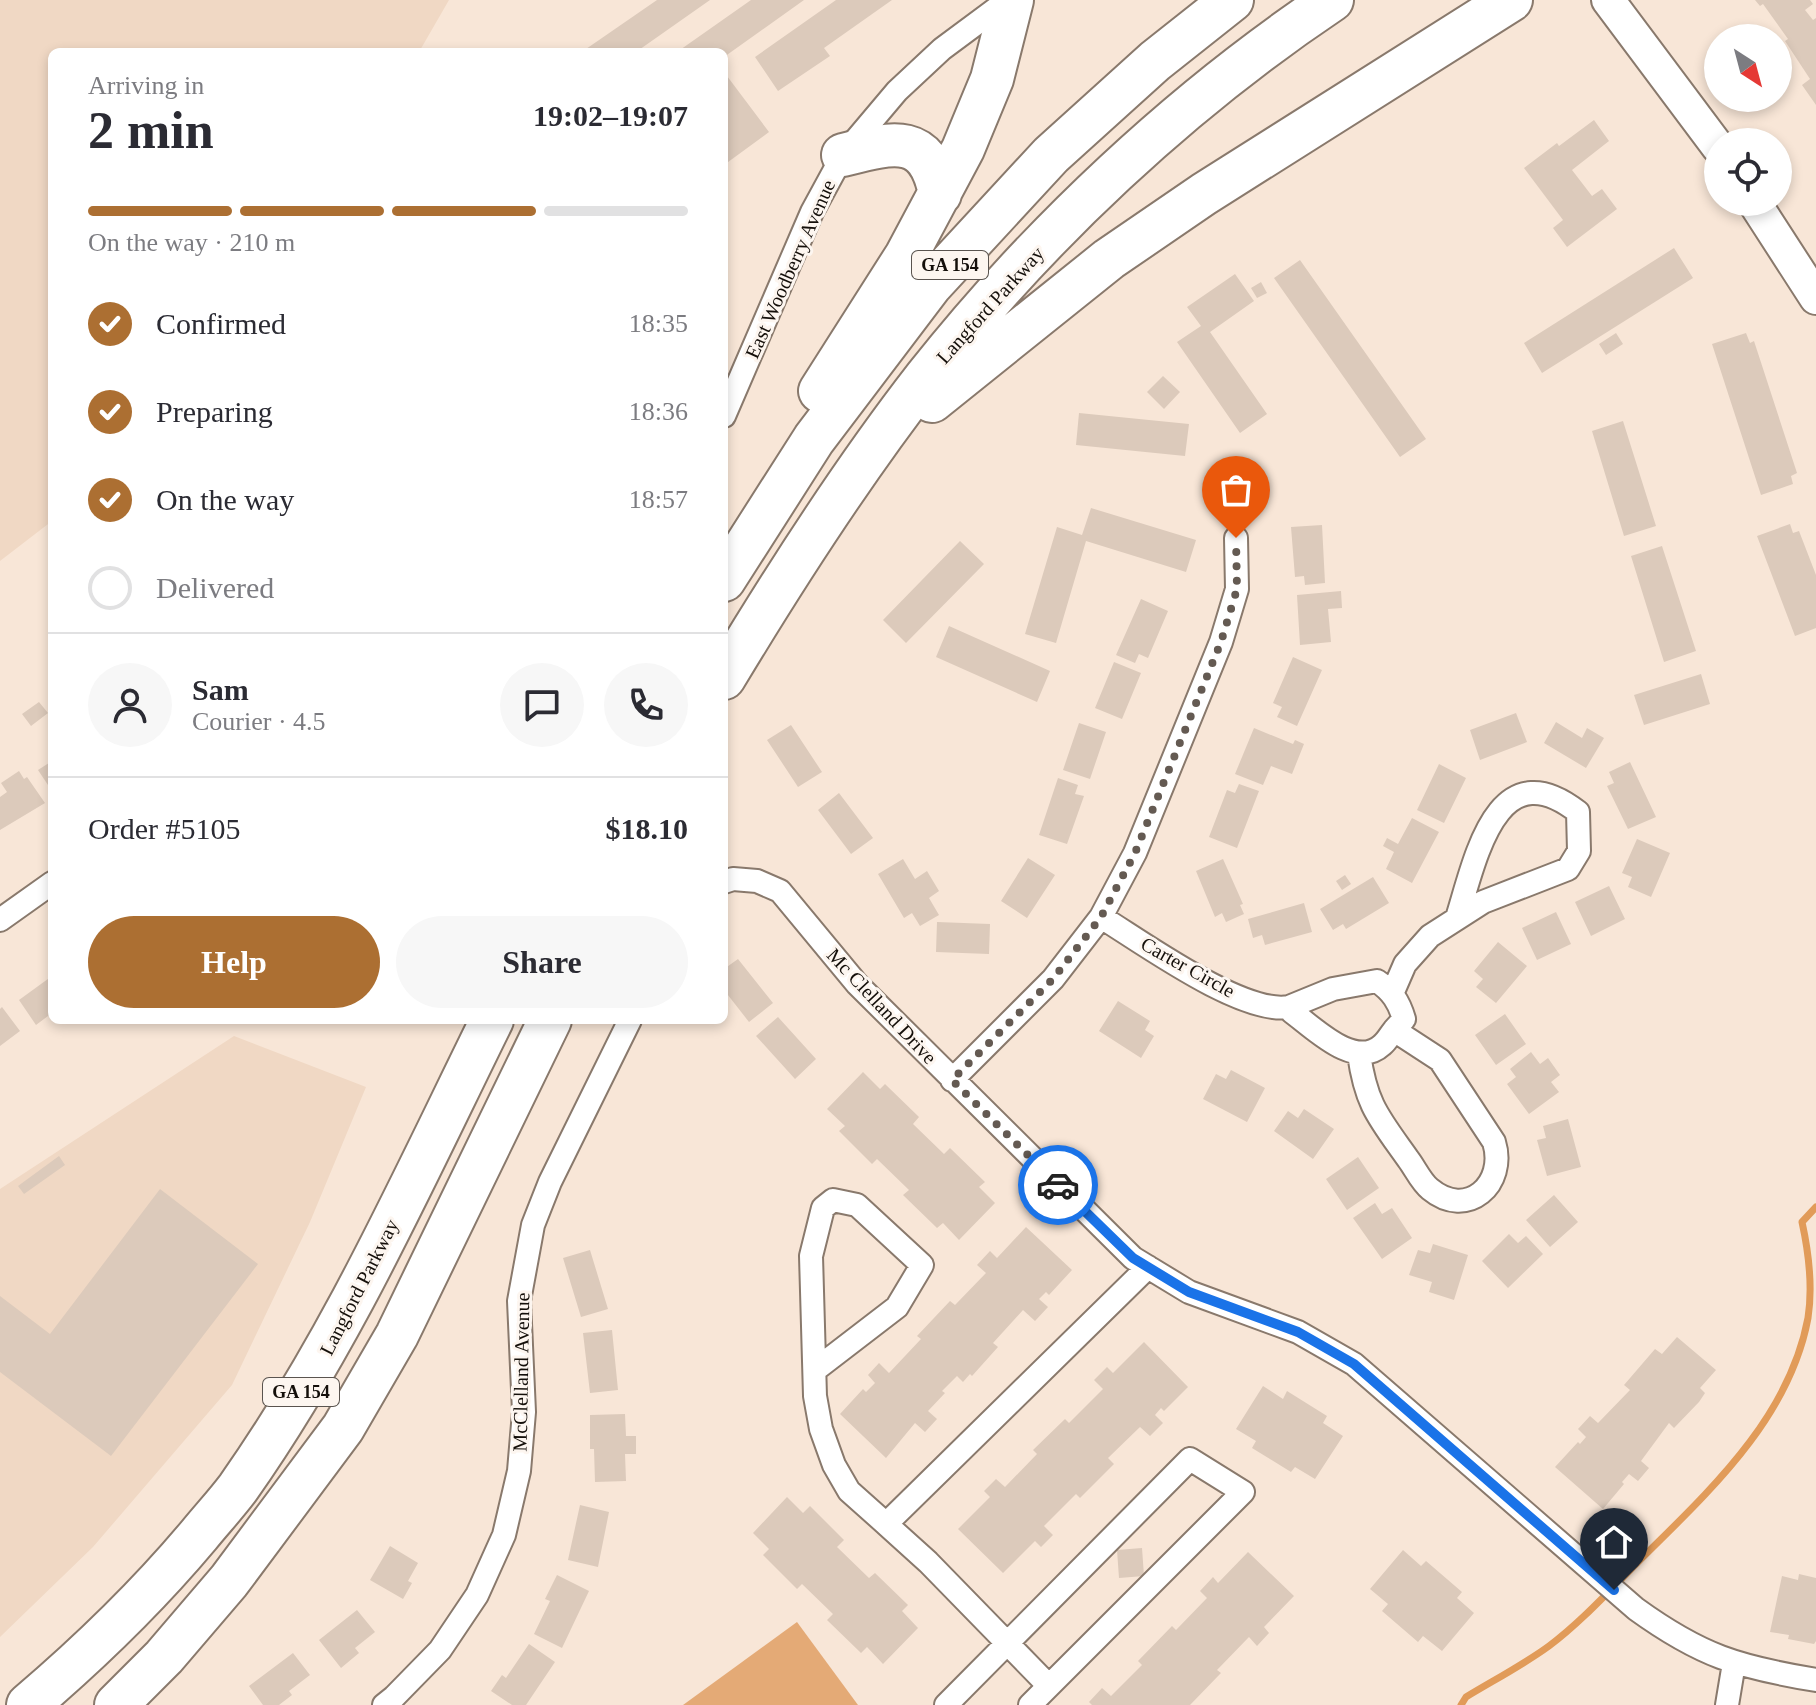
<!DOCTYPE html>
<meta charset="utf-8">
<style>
:root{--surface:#fff;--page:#f7f7f7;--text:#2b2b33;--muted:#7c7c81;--line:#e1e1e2;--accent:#ac6f32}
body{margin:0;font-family:Georgia,serif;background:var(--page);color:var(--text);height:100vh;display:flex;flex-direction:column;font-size:30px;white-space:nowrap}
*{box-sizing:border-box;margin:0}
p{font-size:26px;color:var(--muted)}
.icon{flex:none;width:44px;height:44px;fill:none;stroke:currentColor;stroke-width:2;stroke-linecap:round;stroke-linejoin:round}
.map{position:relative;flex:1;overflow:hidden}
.details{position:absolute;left:48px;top:48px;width:680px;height:976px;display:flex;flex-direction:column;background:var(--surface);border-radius:12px;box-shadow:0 4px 12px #0003}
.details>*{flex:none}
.needle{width:52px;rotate:144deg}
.tools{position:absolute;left:1704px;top:24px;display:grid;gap:16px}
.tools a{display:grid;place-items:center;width:88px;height:88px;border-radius:50%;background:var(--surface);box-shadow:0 4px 12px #0003;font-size:40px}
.pin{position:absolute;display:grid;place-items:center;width:68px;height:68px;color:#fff;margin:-82px -34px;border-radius:50% 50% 50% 0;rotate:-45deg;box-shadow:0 0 8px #0007}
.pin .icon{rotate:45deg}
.courier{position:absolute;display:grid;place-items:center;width:80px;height:80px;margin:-40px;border:6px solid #1a73e8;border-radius:50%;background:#fff;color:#222;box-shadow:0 2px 10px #0007}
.head em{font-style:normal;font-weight:700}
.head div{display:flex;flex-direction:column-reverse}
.head{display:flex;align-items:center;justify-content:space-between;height:136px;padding:0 40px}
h1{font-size:52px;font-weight:700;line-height:60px}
.bar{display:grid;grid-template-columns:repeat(4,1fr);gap:12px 8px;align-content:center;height:96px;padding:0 40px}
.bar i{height:10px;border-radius:6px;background:var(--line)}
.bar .active{background:var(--accent)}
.bar p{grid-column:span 4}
.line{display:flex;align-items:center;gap:20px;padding:0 40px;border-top:2px solid var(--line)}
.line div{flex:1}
.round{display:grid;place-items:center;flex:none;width:84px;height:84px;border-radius:42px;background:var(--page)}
ol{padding:0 40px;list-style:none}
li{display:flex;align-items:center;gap:24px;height:88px}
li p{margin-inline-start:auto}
li .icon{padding:8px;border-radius:50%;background:var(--accent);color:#fff;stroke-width:4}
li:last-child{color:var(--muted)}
li i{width:44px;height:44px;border:4px solid var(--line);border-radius:50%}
.cta{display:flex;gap:16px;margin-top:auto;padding:16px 40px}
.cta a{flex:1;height:92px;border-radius:48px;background:var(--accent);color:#fff;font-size:32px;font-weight:700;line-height:92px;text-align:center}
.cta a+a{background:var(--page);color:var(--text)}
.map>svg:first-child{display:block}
.built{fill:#f0d8c4}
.green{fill:#e4aa76}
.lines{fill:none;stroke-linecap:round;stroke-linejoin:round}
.stream{stroke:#e19b59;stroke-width:7}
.building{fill:#dccabb}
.street-casing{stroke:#89796c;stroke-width:26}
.secondary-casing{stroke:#89796c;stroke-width:36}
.highway-casing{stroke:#89796c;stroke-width:46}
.street{stroke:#fff;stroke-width:22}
.secondary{stroke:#fff;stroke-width:32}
.highway{stroke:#fff;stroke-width:42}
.done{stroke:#645a52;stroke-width:8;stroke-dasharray:0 14.4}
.route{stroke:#1a73e8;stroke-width:10}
.labels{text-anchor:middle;stroke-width:6;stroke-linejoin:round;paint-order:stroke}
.shield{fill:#fdf6f0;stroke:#5a544f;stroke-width:2}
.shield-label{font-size:18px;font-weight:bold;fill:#140f0a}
.street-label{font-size:20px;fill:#140f0a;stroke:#fdf6f0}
</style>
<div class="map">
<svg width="1816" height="1705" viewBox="0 0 1816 1705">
<rect width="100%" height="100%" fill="#f8e6d7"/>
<!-- built -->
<path class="built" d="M0,0H449L419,52H52V521L0,561Z
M234,1036L366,1087L310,1222L232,1385L93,1547L0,1637V1189Z"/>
<!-- green -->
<path class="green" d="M797,1622L858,1705H683Z"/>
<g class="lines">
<!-- stream -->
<path class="stream" d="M1461,1705L1466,1697C1494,1680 1523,1665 1549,1646C1581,1622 1609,1591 1637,1563C1707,1493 1789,1420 1808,1318C1813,1286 1809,1254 1802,1222L1816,1207"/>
</g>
<!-- building -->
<path class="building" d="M657,0H710L636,52H588L586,49Z
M751,0H804L724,57V52H677Z
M836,0H892L824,48L830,56L778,91L755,57Z
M1755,0H1810L1813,4L1805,10L1813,20L1816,18V105L1802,85L1810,79L1785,41L1788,39L1763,4L1760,6Z
M727,76L769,132L724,165V78Z
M1594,120L1609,141L1572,170L1592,196L1602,189L1617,209L1567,247L1553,228L1563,220L1524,168L1557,143L1559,146Z
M1674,248L1693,278L1542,373L1524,343Z
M1300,260L1426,439L1400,457L1274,278Z
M1235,274L1254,301L1210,332L1267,414L1240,433L1177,342L1201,326L1187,307Z
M1261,282L1267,293L1257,298L1251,288Z
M1616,333L1623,344L1606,355L1599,344Z
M1746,333L1750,343L1754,341L1797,473L1791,476L1793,484L1761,495L1712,344Z
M1163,376L1180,392L1164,409L1147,392Z
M1079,413L1189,424L1185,456L1076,445Z
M1623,421L1656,526L1624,536L1592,431Z
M1091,508L1196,540L1186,572L1086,541L1056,643L1025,634L1057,527L1082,535Z
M1790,524L1793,533L1799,531L1816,575V628L1795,636L1757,536Z
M1322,525L1325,583L1305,585L1304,576L1295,577L1291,527Z
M960,541L984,564L906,643L883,620Z
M1662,546L1696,651L1664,662L1631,556Z
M1341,591L1342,608L1328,609L1331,642L1300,645L1297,595Z
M1141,599L1168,611L1148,658L1139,654L1135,663L1116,655Z
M949,626L1050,671L1037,702L936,657Z
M1293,657L1322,670L1297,726L1277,717L1282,707L1273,703Z
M1114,662L1141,673L1122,719L1095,708Z
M1701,674L1710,704L1644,725L1634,695Z
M39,702L48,713L31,726L22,714Z
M1516,713L1527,742L1480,760L1470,730Z
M1556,722L1582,738L1587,728L1604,738L1586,768L1544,743Z
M1079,723L1106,732L1090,779L1063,770Z
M791,725L822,772L798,787L767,740Z
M1254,728L1293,744L1295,740L1304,744L1292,774L1271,766L1263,785L1235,774Z
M52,761V791L38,770Z
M1630,762L1656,817L1628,829L1607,786L1614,783L1609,772Z
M1439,764L1466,778L1444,823L1417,810Z
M19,771L24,779L27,777L45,803L0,830V797L7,792L1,783Z
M1058,778L1078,785L1075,794L1084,796L1067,844L1039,835Z
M1239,784L1259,791L1237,848L1209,837L1227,790L1235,793Z
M839,793L873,838L851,854L818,810Z
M1412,818L1439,832L1412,883L1386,869L1394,852L1383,846L1387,838L1398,844Z
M1637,839L1670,853L1651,897L1628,887L1632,877L1622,873Z
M1028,858L1055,875L1027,918L1001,901Z
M903,859L915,879L927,871L939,891L929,898L939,915L920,926L912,913L904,918L878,874Z
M1223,859L1243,904L1240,905L1244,914L1226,922L1222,913L1215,917L1196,871Z
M1345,875L1351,884L1342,890L1336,881Z
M1373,877L1389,903L1346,929L1343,924L1333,930L1320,909Z
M1609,886L1625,919L1591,936L1575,902Z
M1304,903L1312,932L1265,945L1262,935L1253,938L1248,919Z
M1556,912L1571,944L1537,960L1522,928Z
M937,922L990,924L989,954L936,952Z
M1498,942L1527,966L1496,1003L1476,987L1483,979L1474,971Z
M738,959L773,1003L749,1022L724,990V969Z
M52,976V1013L36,1025L19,1000Z
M1118,1001L1150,1021L1145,1030L1154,1036L1141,1058L1099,1031Z
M2,1007L20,1031L0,1046V1009Z
M1505,1014L1526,1044L1496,1065L1475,1035Z
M778,1017L816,1059L795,1079L756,1036Z
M1531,1052L1540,1064L1548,1058L1560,1075L1551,1082L1559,1092L1529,1114L1507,1084L1516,1077L1510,1069Z
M1231,1070L1265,1088L1247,1122L1203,1099L1216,1074L1226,1079Z
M863,1072L880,1089L885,1084L919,1117L913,1124L944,1154L950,1148L985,1182L979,1187L995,1203L959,1240L943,1223L937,1228L903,1195L909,1190L877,1159L872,1164L839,1131L845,1126L827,1109Z
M1304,1109L1334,1129L1313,1159L1274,1131L1288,1111L1298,1118Z
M1568,1119L1581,1167L1547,1176L1537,1140L1546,1138L1543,1126Z
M59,1156L65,1165L24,1194L18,1186Z
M1358,1157L1379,1188L1347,1210L1326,1179Z
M160,1189L258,1264L111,1456L0,1372V1296L50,1334Z
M1554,1195L1578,1222L1550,1247L1526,1220Z
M1375,1203L1382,1214L1392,1208L1412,1238L1382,1259L1353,1218Z
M1026,1227L1072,1270L1049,1295L1046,1292L1039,1299L1048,1307L1035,1321L1023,1310L993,1343L998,1347L972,1376L970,1374L963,1382L957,1376L942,1391L945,1393L928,1411L937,1419L925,1432L915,1423L886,1458L840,1414L863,1389L866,1392L875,1383L868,1375L879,1363L889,1373L921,1339L917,1336L950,1301L955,1305L986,1273L977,1265L990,1251L997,1258Z
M1509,1234L1518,1243L1526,1236L1543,1254L1508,1288L1482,1261Z
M1433,1244L1468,1255L1454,1300L1429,1292L1432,1282L1409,1275L1418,1250L1430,1253Z
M590,1250L608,1309L581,1317L563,1258Z
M612,1330L618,1390L590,1393L583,1333Z
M1677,1337L1716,1370L1700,1388L1705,1393L1699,1402L1674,1428L1669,1423L1641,1461L1649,1468L1638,1481L1629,1474L1622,1482L1624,1484L1603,1509L1555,1467L1578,1442L1580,1444L1586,1437L1578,1429L1590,1416L1598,1423L1630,1390L1624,1385L1655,1349L1662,1354Z
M1144,1342L1188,1387L1164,1411L1161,1408L1155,1415L1163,1423L1150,1436L1140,1427L1108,1458L1114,1464L1080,1498L1076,1494L1044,1526L1053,1535L1041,1547L1035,1541L1003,1573L958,1529L990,1497L984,1491L996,1479L1005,1487L1037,1454L1033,1450L1065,1419L1069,1423L1103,1389L1094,1380L1107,1367L1113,1373Z
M1263,1386L1283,1399L1287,1391L1327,1416L1323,1423L1343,1436L1315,1479L1295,1467L1291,1472L1252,1448L1256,1441L1236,1429Z
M625,1414L626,1436H636V1454H625L626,1481L595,1482L594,1449H590V1415Z
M787,1497L803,1513L810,1506L844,1540L837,1547L869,1578L875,1573L908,1605L902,1611L918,1628L883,1664L867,1647L861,1653L827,1620L833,1614L802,1584L797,1589L763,1555L769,1549L753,1533Z
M580,1505L609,1512L598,1567L568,1560Z
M390,1546L418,1563L408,1581L412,1583L403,1599L370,1580Z
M1142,1548L1144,1576L1119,1578L1117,1550Z
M1403,1550L1421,1566L1426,1561L1462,1592L1457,1598L1474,1613L1442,1651L1423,1636L1418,1642L1382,1611L1388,1604L1370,1589Z
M1248,1552L1294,1596L1264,1627L1269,1633L1257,1646L1249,1637L1217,1670L1221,1673L1190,1705H1092L1089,1702L1102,1688L1111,1696L1142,1665L1138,1661L1172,1626L1176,1630L1207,1598L1200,1591L1213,1577L1218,1583Z
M1799,1574L1816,1578V1641L1814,1644L1788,1639L1789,1635L1770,1632L1782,1576L1798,1580Z
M557,1575L589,1591L562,1648L534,1634L550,1601L545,1599Z
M357,1610L375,1632L355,1648L359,1653L341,1668L319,1640Z
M529,1644L555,1662L526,1705H512L491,1691L502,1675L506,1678Z
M293,1653L310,1675L289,1691L292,1695L279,1705H263L249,1686Z"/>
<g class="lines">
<!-- street casing -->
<g class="street-casing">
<path id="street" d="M724,416L812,212L843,155L897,91L942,49L1008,0
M724,882L733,879L757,881L780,891L857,984L1133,1258L1189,1292L1298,1332L1354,1364L1636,1609C1701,1656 1738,1667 1816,1680
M1101,917C1142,942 1242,1015 1289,1007L1292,1012C1314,1028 1355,1070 1382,1045C1387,1041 1390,1035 1394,1030L1440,1060L1494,1142C1507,1184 1467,1220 1430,1189C1421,1182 1415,1168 1408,1159C1379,1118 1366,1105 1359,1054
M0,920L52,883
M1392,994L1405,964L1430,936L1483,902L1568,869L1579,851L1578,812C1496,748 1475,861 1457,918
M1289,1007L1333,989L1377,981C1392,991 1399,1002 1404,1019L1394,1030
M952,1080L1053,979L1101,917L1135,853L1221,642L1237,589L1236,538
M815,1370L897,1307L922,1265L857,1205L833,1200L823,1208L811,1256L815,1396L821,1429L834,1465L849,1491L886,1524L1148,1267
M886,1524L928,1562L1048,1685
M384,1705L394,1697L440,1650L477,1595L504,1535L519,1471L524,1412L519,1301L533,1225L550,1182L630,1020
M946,1705L1190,1459L1243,1492L1030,1705
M1727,1705L1734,1663"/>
</g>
<!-- secondary casing -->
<g class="secondary-casing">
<path id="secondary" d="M1608,0L1718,147
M1754,202L1816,298"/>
</g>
<!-- highway casing -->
<g class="highway-casing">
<path id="highway" d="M843,155C893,142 928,132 940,194
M820,391L906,256L963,149L992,79L1012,0
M932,401L1109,259L1204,194L1511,0
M724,580L814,439L930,286L1051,155L1155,61L1232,0
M724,678C786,575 852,472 926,377C1039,234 1181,101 1332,0
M28,1705C89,1653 147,1597 199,1535C212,1519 226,1504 238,1488C341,1342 413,1180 492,1020
M116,1705L164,1657L229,1581L343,1428L397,1335L550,1020"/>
</g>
<!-- street -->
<use href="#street" class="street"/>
<!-- secondary -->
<use href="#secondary" class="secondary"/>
<!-- highway -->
<use href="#highway" class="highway"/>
</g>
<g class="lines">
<!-- done -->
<path class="done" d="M1058,1185L952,1080L1053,979L1101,917L1135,853L1221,642L1237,589L1236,538"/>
<!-- route -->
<path class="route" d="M1058,1185L1133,1258L1189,1292L1298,1332L1354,1364L1614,1590"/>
</g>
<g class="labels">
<!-- shield labels -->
<g class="shield">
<rect x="912" y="251" width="76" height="28" rx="6"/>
<rect x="263" y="1378" width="76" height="28" rx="6"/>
</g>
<g class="shield-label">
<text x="950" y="271">GA 154</text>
<text x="301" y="1398">GA 154</text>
</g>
<!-- street labels -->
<g class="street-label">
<text transform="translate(790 269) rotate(-66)" y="7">East Woodberry Avenue</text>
<text transform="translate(990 305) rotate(-48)" y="7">Langford Parkway</text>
<text transform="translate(1188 967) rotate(29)" y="7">Carter Circle</text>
<text transform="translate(882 1006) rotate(47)" y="7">Mc Clelland Drive</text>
<text transform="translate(359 1287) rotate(-63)" y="7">Langford Parkway</text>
<text transform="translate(521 1372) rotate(-89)" y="7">McClelland Avenue</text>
</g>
</g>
</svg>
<div class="tools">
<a><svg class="needle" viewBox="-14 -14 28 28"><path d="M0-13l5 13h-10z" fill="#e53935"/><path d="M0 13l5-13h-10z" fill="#7c7c81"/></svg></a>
<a><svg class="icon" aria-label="locate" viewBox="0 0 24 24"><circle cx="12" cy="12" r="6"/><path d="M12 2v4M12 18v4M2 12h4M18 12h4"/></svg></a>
</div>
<div class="pin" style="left:1236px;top:538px;background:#ea580c"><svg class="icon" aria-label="bag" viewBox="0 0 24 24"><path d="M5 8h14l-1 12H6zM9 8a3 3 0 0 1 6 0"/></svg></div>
<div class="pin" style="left:1614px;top:1590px;background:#1f2937"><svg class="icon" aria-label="home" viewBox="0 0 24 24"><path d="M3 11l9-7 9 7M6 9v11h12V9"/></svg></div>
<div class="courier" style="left:1058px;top:1185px"><svg class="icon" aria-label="car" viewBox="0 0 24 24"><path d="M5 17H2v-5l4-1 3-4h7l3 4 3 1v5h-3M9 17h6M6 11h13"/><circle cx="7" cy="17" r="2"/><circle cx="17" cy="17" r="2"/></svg></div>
<section class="details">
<div class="head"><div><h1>2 min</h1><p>Arriving in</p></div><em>19:02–19:07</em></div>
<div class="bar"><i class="active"></i><i class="active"></i><i class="active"></i><i></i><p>On the way · 210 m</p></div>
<ol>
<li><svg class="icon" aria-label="check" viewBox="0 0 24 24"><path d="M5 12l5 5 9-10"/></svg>Confirmed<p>18:35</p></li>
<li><svg class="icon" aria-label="check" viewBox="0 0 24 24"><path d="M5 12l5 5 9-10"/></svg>Preparing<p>18:36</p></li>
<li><svg class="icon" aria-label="check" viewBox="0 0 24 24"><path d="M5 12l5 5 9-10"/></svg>On the way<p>18:57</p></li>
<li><i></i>Delivered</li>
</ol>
<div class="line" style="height:144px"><a class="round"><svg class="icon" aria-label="person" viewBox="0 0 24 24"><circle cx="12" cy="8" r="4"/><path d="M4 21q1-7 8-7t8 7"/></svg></a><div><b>Sam</b><p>Courier · 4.5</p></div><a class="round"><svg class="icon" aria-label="chat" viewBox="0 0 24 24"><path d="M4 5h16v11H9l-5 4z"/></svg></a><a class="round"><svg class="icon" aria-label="phone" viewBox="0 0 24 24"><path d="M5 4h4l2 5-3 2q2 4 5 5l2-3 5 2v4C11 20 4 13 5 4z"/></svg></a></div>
<div class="line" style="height:104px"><div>Order #5105</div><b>$18.10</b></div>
<div class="cta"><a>Help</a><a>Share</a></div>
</section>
</div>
